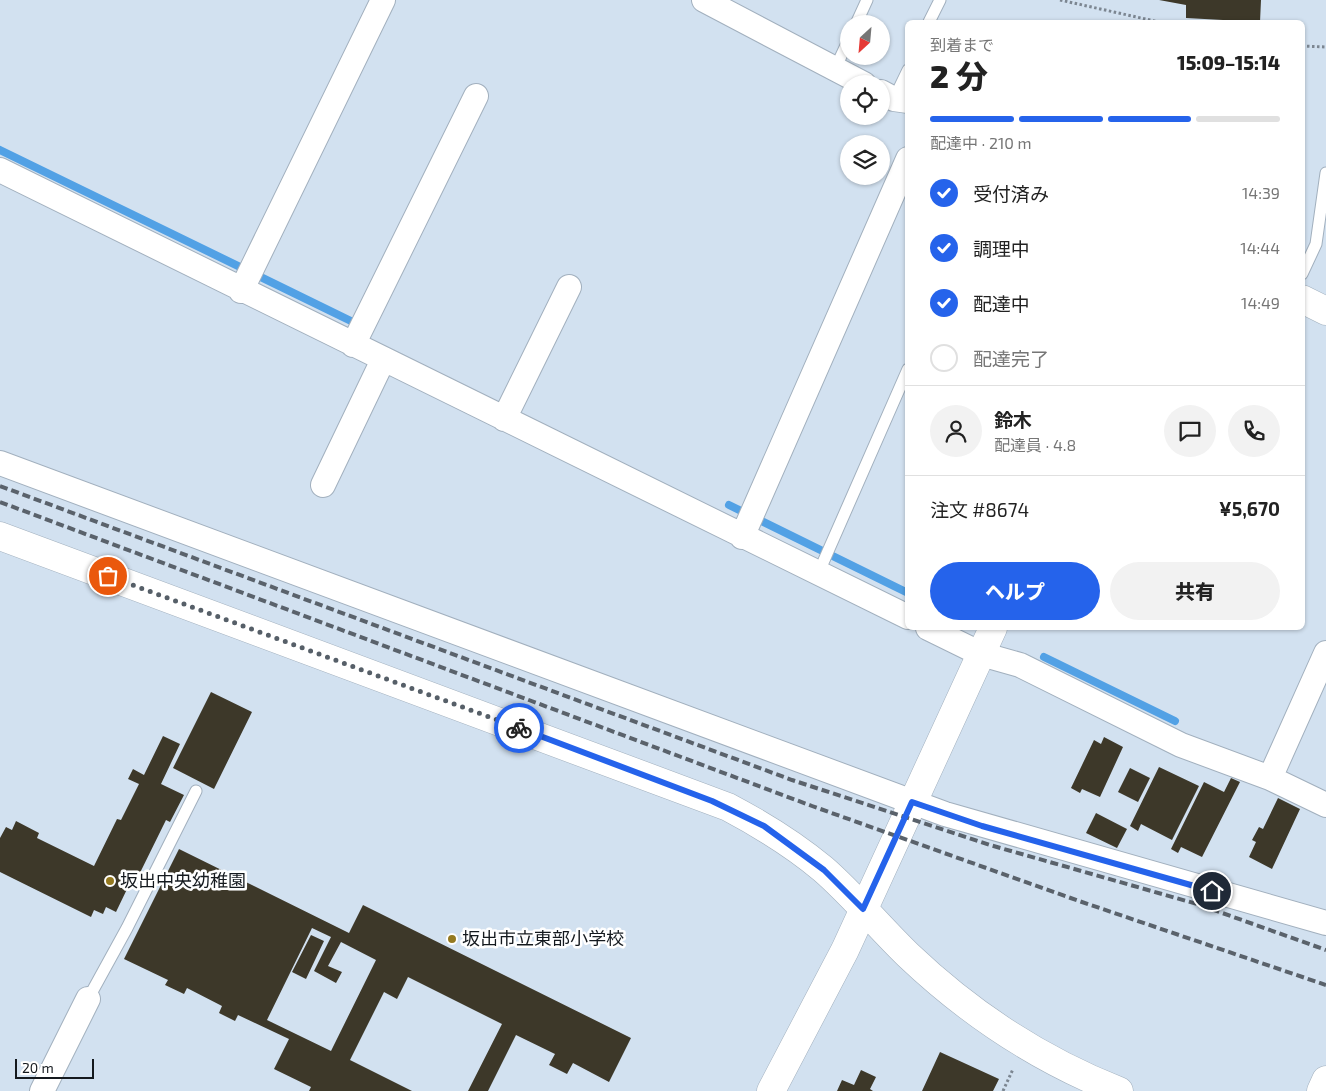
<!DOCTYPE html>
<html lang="ja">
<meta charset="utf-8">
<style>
:root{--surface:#fff;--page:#f2f2f2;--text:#222;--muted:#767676;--line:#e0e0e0;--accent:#2563eb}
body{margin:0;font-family:"Exo 2","Noto Sans JP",sans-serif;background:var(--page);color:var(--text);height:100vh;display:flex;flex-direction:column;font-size:19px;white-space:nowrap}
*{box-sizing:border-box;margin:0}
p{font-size:16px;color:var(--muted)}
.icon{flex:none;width:28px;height:28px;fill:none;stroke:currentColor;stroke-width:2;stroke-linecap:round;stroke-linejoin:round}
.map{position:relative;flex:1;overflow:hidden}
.sheet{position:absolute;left:905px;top:20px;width:400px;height:610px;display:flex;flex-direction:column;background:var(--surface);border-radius:8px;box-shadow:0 1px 4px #0004}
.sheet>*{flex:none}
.needle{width:32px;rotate:206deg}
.controls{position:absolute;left:840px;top:15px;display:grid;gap:10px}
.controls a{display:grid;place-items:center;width:50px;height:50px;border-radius:50%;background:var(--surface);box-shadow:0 1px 4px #0004;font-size:25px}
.scale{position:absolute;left:15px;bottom:12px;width:79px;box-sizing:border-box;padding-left:5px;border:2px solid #14191e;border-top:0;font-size:14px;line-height:18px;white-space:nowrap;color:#14191e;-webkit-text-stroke:4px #fff;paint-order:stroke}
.pin{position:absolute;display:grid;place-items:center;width:42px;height:42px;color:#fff;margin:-21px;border:2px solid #fff;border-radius:50%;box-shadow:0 1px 5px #0007}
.courier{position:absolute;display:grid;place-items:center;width:50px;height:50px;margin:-25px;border:4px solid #2563eb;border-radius:50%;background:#fff;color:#222;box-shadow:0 1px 6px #0007}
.summary em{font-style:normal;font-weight:800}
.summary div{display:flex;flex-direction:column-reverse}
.summary{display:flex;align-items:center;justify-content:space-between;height:85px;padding:0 25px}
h1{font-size:32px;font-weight:800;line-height:38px}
.bar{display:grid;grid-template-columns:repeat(4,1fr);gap:8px 5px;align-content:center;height:60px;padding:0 25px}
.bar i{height:6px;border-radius:4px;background:var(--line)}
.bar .current{background:var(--accent)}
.bar p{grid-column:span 4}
.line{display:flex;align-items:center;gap:12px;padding:0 25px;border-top:1px solid var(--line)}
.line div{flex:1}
.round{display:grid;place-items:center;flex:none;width:52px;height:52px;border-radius:26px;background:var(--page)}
ol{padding:0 25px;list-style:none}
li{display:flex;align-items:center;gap:15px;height:55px}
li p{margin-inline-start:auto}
li .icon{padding:5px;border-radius:50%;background:var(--accent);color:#fff;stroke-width:4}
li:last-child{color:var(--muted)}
li i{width:28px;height:28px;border:2px solid var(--line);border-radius:50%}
.button{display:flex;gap:10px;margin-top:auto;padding:10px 25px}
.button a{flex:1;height:58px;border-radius:30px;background:var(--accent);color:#fff;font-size:20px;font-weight:800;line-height:58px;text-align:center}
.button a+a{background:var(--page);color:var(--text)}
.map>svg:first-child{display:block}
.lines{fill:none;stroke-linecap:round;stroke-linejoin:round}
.stream{stroke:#52a1e5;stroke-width:8}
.building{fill:#3d3829;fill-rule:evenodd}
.service-casing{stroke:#a2b0be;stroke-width:13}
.minor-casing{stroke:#a2b0be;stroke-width:26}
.tertiary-casing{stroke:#a2b0be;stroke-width:29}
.path{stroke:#7c8691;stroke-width:3;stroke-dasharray:2.5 2.5;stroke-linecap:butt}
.service{stroke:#fff;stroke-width:11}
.minor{stroke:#fff;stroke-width:24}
.tertiary{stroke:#fff;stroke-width:28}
.rail{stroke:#5a626b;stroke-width:4;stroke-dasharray:8 4;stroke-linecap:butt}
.done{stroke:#565f68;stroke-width:5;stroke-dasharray:0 9}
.route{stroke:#2563eb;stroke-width:6}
.poi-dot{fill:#947920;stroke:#fff;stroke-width:2}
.labels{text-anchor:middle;stroke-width:5;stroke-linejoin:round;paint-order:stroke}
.poi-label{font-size:18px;fill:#14191e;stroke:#fff;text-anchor:start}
</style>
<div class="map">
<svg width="1326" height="1091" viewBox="0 0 1326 1091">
<rect width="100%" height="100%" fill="#d2e1f0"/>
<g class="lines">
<!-- stream -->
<path class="stream" d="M0,150L355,323
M729,505L908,593
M1044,657L1175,721"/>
</g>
<!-- building -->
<path class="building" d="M1159,0H1261L1260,22L1186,18V5Z
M211,692L252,712L214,789L173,768Z
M163,736L180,744L161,784L184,795L170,822L166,820L133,887L129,885L116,912L106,907L103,914L94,910L91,917L0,872V838L6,827L12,830L16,821L39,833L37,838L94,866L117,819L121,820L139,784L128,779L133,769L144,775Z
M1104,737L1123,747L1100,797L1082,789L1080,793L1071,788L1094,740L1101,744Z
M1159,767L1199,786L1172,840L1141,824L1138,831L1130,826Z
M1130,768L1150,778L1138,802L1118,792Z
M1231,778L1240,782L1202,857L1181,847L1178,853L1171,849L1204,782L1224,792Z
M1278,798L1300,809L1272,869L1249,857L1256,842L1252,840L1259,827L1263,829Z
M1096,813L1127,829L1117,848L1086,833Z
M179,849L349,933L363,905L631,1038L609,1082L573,1063L567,1074L549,1065L555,1054L516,1035L488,1091H468L502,1024L408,977L397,999L384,992L350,1060L412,1091H309L311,1087L274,1069L289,1039L238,1015L235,1021L219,1013L222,1006L187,988L184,994L165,985L168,980L124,959ZM312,928L331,937L314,971L336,983L342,972L328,966L341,942L376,960L331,1051L267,1020Z
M311,935L324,941L306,979L292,972Z
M940,1052L999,1079L993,1091H922Z
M861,1070L876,1077L870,1089L873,1091H837L842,1080L854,1085Z"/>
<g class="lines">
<!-- service casing -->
<g class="service-casing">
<path id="service" d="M929,22L940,0
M856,24L867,0
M835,69L849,39
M894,99L908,70
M1302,274L1316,244L1326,173
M818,574L908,369
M88,999L127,928L196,791"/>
</g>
<!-- minor casing -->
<g class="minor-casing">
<path id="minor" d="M704,0L864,84
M881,92L894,99L908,101
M0,170L908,617
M241,291L383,0
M353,345L476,96
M504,419L569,287
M0,463L945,814L1326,923
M323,485L383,360
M742,537L908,159
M928,628L981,654L1020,665L1181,745L1270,778L1326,805
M1270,778L1326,653
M42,1091L88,999"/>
</g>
<!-- tertiary casing -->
<g class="tertiary-casing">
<path id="tertiary" d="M1302,299L1326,311
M0,536L728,807C762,825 793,844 823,869C853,895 879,927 908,955C969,1013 1040,1060 1119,1091
M771,1091L845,950L993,628
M1321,1091L1326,1080"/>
</g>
<!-- path -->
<path class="path" d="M1060,0L1159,22
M1302,46L1326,47
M1003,1091L1013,1069"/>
<!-- service -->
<use href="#service" class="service"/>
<!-- minor -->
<use href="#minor" class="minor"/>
<!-- tertiary -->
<use href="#tertiary" class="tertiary"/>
<!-- rail -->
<path class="rail" d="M0,486L792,780L990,845L1197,904L1326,950
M0,502L812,806L1079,901L1326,985"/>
</g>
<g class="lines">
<!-- done -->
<path class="done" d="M108,576L519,728"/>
<!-- route -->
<path class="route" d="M519,728L712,801L764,826L824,870L863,909L912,802L982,826L1212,891"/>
</g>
<!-- markers -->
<g class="poi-dot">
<circle cx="110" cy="881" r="5"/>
<circle cx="452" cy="939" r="5"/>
</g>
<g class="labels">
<!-- poi labels -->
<g class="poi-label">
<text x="120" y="887">坂出中央幼稚園</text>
<text x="462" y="945">坂出市立東部小学校</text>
</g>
</g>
</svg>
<div class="controls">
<a><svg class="needle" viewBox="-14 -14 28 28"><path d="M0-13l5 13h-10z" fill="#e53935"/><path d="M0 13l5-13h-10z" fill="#767676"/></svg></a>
<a><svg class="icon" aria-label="locate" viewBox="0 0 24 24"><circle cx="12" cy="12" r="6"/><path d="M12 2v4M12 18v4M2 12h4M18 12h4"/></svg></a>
<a><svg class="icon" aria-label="layers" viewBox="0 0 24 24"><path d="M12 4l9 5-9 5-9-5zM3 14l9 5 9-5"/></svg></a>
</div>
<div class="scale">20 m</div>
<div class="pin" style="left:108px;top:576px;background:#ea580c"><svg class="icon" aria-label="bag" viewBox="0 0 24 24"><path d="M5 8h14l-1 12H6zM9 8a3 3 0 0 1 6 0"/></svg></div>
<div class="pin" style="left:1212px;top:891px;background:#1f2937"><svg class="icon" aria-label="home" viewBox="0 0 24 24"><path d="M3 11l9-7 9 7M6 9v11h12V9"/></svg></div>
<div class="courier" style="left:519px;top:728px"><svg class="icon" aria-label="bike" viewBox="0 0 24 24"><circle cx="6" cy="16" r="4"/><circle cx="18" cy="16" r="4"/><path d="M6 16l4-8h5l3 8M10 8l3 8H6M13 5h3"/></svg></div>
<section class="sheet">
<div class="summary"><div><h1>2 分</h1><p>到着まで</p></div><em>15:09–15:14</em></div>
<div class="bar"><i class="current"></i><i class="current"></i><i class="current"></i><i></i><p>配達中 · 210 m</p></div>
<ol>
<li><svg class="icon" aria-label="check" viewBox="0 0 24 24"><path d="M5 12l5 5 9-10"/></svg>受付済み<p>14:39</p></li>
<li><svg class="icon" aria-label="check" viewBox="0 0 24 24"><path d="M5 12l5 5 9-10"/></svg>調理中<p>14:44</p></li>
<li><svg class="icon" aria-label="check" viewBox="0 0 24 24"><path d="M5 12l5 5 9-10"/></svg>配達中<p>14:49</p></li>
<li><i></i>配達完了</li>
</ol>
<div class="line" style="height:90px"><a class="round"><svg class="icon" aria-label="person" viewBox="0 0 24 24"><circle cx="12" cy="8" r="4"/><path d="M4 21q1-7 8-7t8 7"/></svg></a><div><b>鈴木</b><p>配達員 · 4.8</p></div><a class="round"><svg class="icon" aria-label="chat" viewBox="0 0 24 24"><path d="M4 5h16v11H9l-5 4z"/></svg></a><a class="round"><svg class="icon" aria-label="phone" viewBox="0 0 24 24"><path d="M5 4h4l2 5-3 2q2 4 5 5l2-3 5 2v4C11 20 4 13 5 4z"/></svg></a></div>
<div class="line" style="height:65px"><div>注文 #8674</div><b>¥5,670</b></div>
<div class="button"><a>ヘルプ</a><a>共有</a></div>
</section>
</div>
